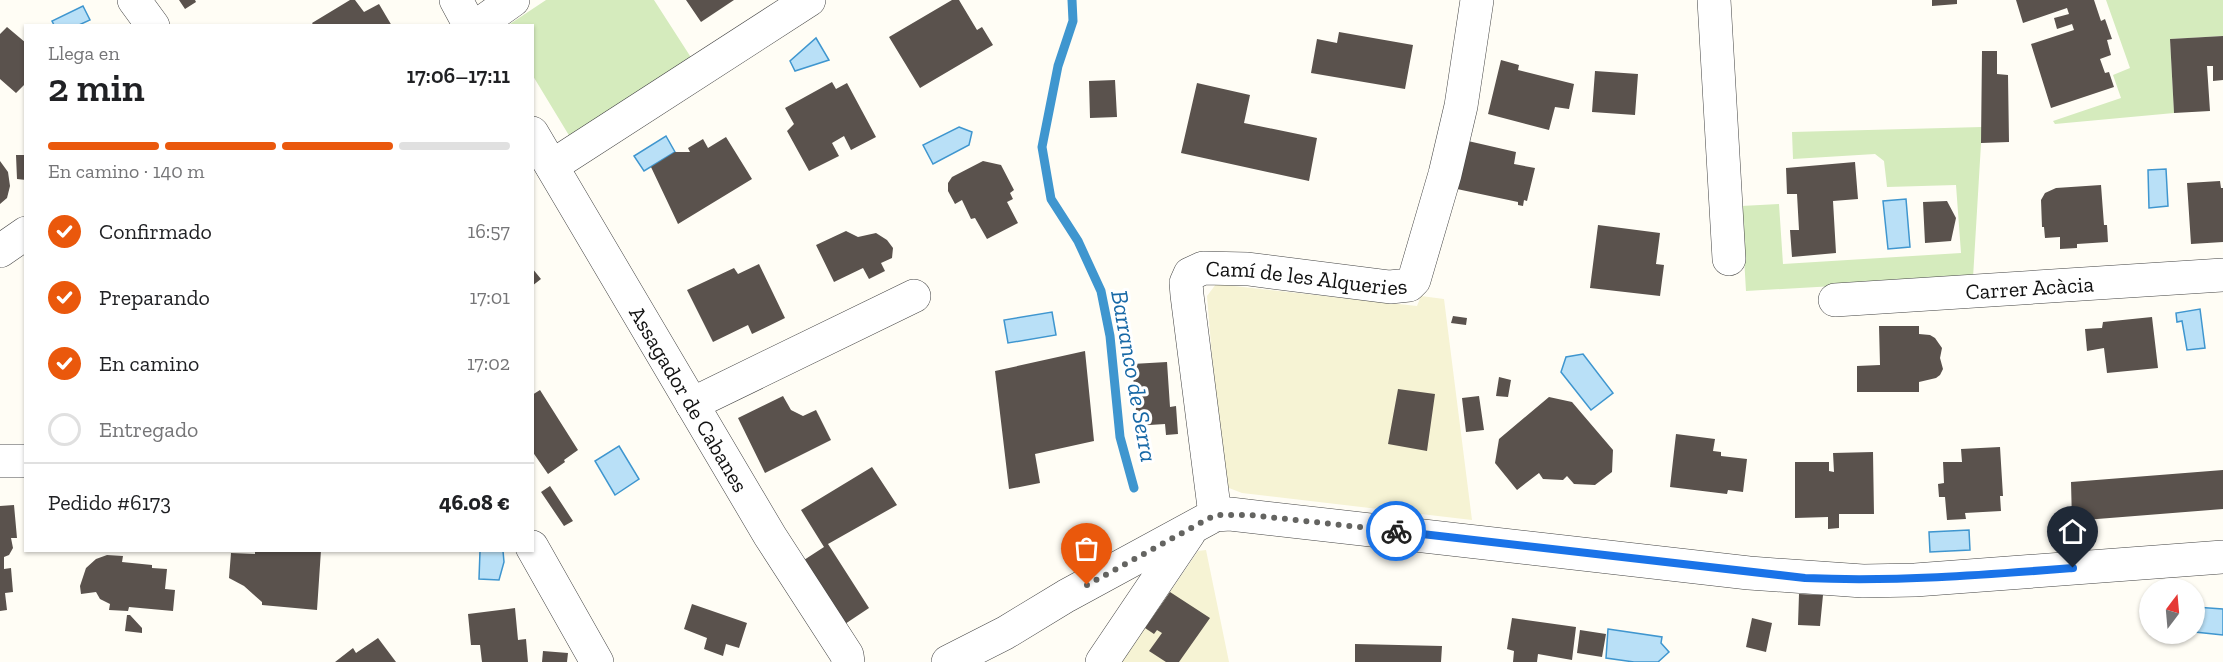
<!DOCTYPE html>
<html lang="es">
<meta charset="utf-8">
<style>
:root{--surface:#fff;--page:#f6f6f6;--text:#202124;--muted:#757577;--line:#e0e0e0;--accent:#ea580c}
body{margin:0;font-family:"Zilla Slab",serif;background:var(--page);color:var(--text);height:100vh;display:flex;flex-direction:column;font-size:22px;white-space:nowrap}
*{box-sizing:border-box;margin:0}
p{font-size:20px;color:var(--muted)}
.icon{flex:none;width:33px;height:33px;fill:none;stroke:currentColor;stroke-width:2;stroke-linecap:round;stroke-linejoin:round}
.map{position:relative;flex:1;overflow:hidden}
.details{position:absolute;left:24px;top:24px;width:510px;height:528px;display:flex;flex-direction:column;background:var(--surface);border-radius:0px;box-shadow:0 2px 4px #0004}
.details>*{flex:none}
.needle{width:39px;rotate:16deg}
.tools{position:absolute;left:2139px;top:578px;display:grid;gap:12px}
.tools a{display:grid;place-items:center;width:66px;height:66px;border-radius:50%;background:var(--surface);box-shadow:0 2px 4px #0004;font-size:30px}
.pin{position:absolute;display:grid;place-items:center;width:51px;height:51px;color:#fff;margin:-62px -26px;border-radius:50% 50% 50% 0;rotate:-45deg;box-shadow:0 0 6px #0007}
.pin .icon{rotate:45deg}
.courier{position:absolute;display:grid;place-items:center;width:60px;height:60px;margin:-30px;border:4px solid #1a73e8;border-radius:50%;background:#fff;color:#222;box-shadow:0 2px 8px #0007}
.summary em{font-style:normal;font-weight:600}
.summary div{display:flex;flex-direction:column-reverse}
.summary{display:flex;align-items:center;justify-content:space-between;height:102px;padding:0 24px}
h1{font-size:39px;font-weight:600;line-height:45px}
.bar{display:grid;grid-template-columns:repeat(4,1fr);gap:9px 6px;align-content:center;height:72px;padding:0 24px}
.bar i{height:8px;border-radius:4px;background:var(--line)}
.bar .active{background:var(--accent)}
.bar p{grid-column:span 4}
.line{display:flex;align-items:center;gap:15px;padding:0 24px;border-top:2px solid var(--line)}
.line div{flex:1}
ol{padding:0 24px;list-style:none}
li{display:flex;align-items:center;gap:18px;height:66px}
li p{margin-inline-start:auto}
li .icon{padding:6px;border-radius:50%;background:var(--accent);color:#fff;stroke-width:4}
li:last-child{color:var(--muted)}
li i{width:33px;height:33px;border:3px solid var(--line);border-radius:50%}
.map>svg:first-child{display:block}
.farmland{fill:#f6f3d4}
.green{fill:#d5ebbd}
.water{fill:#b9e0f7;stroke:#3f96cf;stroke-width:1.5}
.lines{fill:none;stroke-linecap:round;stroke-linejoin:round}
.stream{stroke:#3f96cf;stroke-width:9}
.building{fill:#5a524d}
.minor-casing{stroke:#444;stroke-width:34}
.minor{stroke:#fff;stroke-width:33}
.done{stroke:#646461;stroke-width:6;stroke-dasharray:0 10.8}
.route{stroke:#1a73e8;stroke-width:8}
.labels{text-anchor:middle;stroke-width:6;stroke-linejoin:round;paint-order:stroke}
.street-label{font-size:22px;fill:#111;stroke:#fff}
.water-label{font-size:24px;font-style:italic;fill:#1768a6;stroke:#fff}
</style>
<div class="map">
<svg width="2223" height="662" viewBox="0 0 2223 662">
<rect width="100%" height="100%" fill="#fffdf5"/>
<!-- farmland -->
<path class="farmland" d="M1216,284L1417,306L1421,296L1444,299L1472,520L1242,493L1229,488L1222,478L1207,296Z
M1206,550L1229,662H1122L1198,551Z"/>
<!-- green -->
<path class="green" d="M546,0H654L692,59L573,142L533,76L532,26H507Z
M2106,0H2223V36L2170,39L2174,113L2055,124L2053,121L2121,98L2113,75L2130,68Z
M1982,127L1973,278L1746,291L1741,206L1779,204L1783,264L1961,253L1956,185L1887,187L1884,161L1875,154L1793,159L1792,132Z"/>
<!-- water -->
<path class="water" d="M83,6L90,20L79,25H54L52,21Z
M816,38L829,60L795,71L790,61Z
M959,127L972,132L969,145L933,164L923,145Z
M666,136L675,152L644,171L634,156Z
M2166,169L2168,206L2149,208L2148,170Z
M1906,199L1910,247L1888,249L1883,201Z
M2200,309L2205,348L2187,350L2182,321L2177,322L2176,313Z
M1052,312L1056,335L1008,343L1004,320Z
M1583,354L1613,393L1591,410L1561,372L1566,357Z
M619,446L639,479L615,495L595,461Z
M1969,530L1970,550L1930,552L1929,532Z
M480,551H503L504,562L499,580L479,579Z
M2195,607L2223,609V635L2195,632Z
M1608,629L1662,637L1661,643L1669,652L1658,662H1634L1606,658Z"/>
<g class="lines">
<!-- stream -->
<path class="stream" d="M1072,0L1073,21L1058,66L1042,147L1051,199L1078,241L1101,291L1110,336L1120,437L1134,488"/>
</g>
<!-- building -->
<path class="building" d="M179,0H195L196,2L185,9Z
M350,0H355L364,12L379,4L392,26H314L312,23Z
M686,0H734L701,22Z
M952,0H959L977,30L982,27L993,45L920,88L889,37Z
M1932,0H1957V4L1932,6Z
M2016,0H2094L2101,21L2105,19L2112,39L2107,40L2111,55L2100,59L2105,73L2109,72L2114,87L2051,108L2031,44L2074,30L2072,24L2057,29L2054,18L2069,14L2067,8L2023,23Z
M7,27L26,43V83L16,93L0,79V34Z
M1339,32L1413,45L1405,89L1311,73L1317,39L1337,43Z
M2223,36V80L2213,81V66H2207L2210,111L2174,113L2170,39Z
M1982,51H1997V74L2008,75L2009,142L1981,143Z
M1501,60L1519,65L1518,70L1574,84L1569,109L1555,107L1549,130L1488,114Z
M1595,71L1638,74L1635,115L1592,112Z
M1115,80L1117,117L1090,118L1089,81Z
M832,82L836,89L847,83L876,137L851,150L844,136L832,143L839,156L809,171L787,131L794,124L785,108Z
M1197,83L1250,95L1244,123L1317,138L1309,181L1181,153Z
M726,137L752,179L678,224L651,167L675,152H690L688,148L703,139L708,148Z
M1468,141L1516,152L1514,164L1535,168L1527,201L1524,200L1523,206L1518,205V202L1457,189Z
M16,155H26V180L17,179Z
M0,161L8,172L10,186L7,198L0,204Z
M983,161L1001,165L1014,190L1010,193L1013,199L1007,202L1018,223L987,239L975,218L971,219L962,200L955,204L948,191V183L952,177Z
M1855,162L1858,199L1833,201L1836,253L1792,257L1790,230H1799L1797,194H1787L1786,168Z
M2220,181L2221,188H2223V242L2191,244L2187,183Z
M2101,185L2104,225H2107L2108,242L2077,244V248L2060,249V237L2045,238L2044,227H2042L2041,200L2045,193L2056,188Z
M1947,201L1956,218L1951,241L1925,243L1923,202Z
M1598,225L1660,233L1656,264L1664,265L1660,296L1590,288Z
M846,231L858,237L876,233L887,240L893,248L892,258L881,263L885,271L869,279L863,268L834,282L816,245Z
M759,264L785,318L752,334L748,325L713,342L687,290L734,268L738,274Z
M532,268L541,279L532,286Z
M1453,316L1467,318L1466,325L1451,323Z
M2152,317L2158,368L2107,373L2104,348L2087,351L2085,329L2102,328L2103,322Z
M1879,326H1919V334L1930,335L1935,338L1942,348L1940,358L1943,369L1940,375L1936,378L1919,382V392H1857V366L1880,365Z
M1085,351L1094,441L1035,454L1040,483L1009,489L995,371Z
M1167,362L1170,407L1176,406L1178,434L1166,435L1165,424L1134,426L1133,412L1136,411L1132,364Z
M1499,377L1511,380L1508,397L1496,396Z
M1398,389L1435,394L1427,451L1388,444Z
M540,390L578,450L564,460L565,462L548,474L532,451V395Z
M783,396L791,410L803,416L816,410L831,440L765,473L738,418Z
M1479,396L1484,430L1466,432L1462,398Z
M1549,397L1572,402L1613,450L1612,472L1595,485L1574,484L1567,476L1563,480L1543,479L1539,473L1517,490L1495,463L1499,439Z
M1676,434L1715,439L1713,451L1721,452V456L1747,459L1743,492L1728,490L1727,494L1670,487Z
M2000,447L2003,496H2000L2001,511L1965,513L1966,519L1947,520L1945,497H1939L1938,484L1944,483L1943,462H1962L1961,449Z
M1873,452L1874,514H1839V528L1828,529V517L1795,518V462H1829V471L1834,472L1833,453Z
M872,467L897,505L828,544L869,608L845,624L804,560L824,547L801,510Z
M2223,470V509L2072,521L2071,482Z
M550,486L573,521L564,526L541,492Z
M14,505L17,538H11L13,548L9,555L4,557V569L11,568L13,592L5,593L7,610L0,611V506Z
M255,550H321L317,610L262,605V602L244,586L229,578L231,553L255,554Z
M107,555L123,556L122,562L152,565V568L167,569L165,589L175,590L173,611L129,607L128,611L109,610L110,604L100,599L96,592L81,594L80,586L86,568L96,559Z
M1170,592L1210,618L1179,662H1166L1149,651L1162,633L1157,630L1154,634L1145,628Z
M1799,594L1823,595L1820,626L1798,625Z
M692,604L747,623L739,648L726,644L723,656L704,649L707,638L684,629Z
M515,608L518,640L526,639L528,662H482L480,645H471L468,614Z
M127,615H130L142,628V633L125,631Z
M1512,618L1576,627L1572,660L1538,654L1537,662H1513L1514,651L1507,649Z
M1752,618L1772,623L1766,652L1746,647Z
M1580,630L1606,634L1602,657L1577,653Z
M378,638L396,662H335L353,648L356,653Z
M1355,644L1442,646L1441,662H1355Z
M543,651L568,653L567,662H542Z"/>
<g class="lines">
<!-- minor casing -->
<g class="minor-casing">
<g id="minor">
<path d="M134,0L153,26"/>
<path d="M456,0L470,26"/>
<path d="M1714,0L1729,259"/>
<path d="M477,26L513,0"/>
<path id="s1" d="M532,133L770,536L847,655L848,662"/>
<path d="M552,166L809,0"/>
<path d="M0,251L26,233"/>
<path id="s2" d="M1835,300L2223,275"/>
<path d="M692,404L914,296"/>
<path d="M0,461H26"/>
<path id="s3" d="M1215,515L1187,295L1186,283L1190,274L1203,268L1248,269L1390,287L1409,285L1414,280L1445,174L1461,106L1477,0"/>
<path d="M532,547L597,662"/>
<path d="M948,662L1005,633L1066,596L1215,515L1230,514L1749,573L1863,581L1915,580L2223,557"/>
<path d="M1102,662L1189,533"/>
</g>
</g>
<!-- minor -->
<use href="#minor" class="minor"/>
</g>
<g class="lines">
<!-- done -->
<path class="done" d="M1087,585L1215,515H1250L1396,531"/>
<!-- route -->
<path class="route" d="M1396,531L1805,578C1895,582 1983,575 2073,568"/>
</g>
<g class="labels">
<!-- street labels -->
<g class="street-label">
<text dy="8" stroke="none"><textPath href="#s3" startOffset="362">Camí de les Alqueries</textPath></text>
<text dy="8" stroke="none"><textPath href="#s2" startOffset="195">Carrer Acàcia</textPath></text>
<text dy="8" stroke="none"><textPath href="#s1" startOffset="309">Assagador de Cabanes</textPath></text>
</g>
<!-- water labels -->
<g class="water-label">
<text transform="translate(1134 376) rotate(80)" y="8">Barranco de Serra</text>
</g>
</g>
</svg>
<div class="tools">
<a><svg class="needle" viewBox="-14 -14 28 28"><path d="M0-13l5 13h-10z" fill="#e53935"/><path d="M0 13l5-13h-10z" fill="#757577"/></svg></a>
</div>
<div class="pin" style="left:1087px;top:585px;background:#ea580c"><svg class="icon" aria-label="bag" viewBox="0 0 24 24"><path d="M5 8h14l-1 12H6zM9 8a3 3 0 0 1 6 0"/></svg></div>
<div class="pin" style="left:2073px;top:568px;background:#1f2937"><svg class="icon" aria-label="home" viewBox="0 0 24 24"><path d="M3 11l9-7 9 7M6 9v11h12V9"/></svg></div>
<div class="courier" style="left:1396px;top:531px"><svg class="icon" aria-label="bike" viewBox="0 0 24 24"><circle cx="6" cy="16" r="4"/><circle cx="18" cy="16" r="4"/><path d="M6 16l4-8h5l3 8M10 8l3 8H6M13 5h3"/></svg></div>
<section class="details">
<div class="summary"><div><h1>2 min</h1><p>Llega en</p></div><em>17:06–17:11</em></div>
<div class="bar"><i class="active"></i><i class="active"></i><i class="active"></i><i></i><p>En camino · 140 m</p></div>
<ol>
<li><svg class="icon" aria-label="check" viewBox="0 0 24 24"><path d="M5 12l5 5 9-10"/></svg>Confirmado<p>16:57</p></li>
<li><svg class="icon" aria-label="check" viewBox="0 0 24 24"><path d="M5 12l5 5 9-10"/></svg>Preparando<p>17:01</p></li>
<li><svg class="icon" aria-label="check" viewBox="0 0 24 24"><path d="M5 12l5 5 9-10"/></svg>En camino<p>17:02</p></li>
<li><i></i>Entregado</li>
</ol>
<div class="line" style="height:78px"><div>Pedido #6173</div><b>46.08 €</b></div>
</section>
</div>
